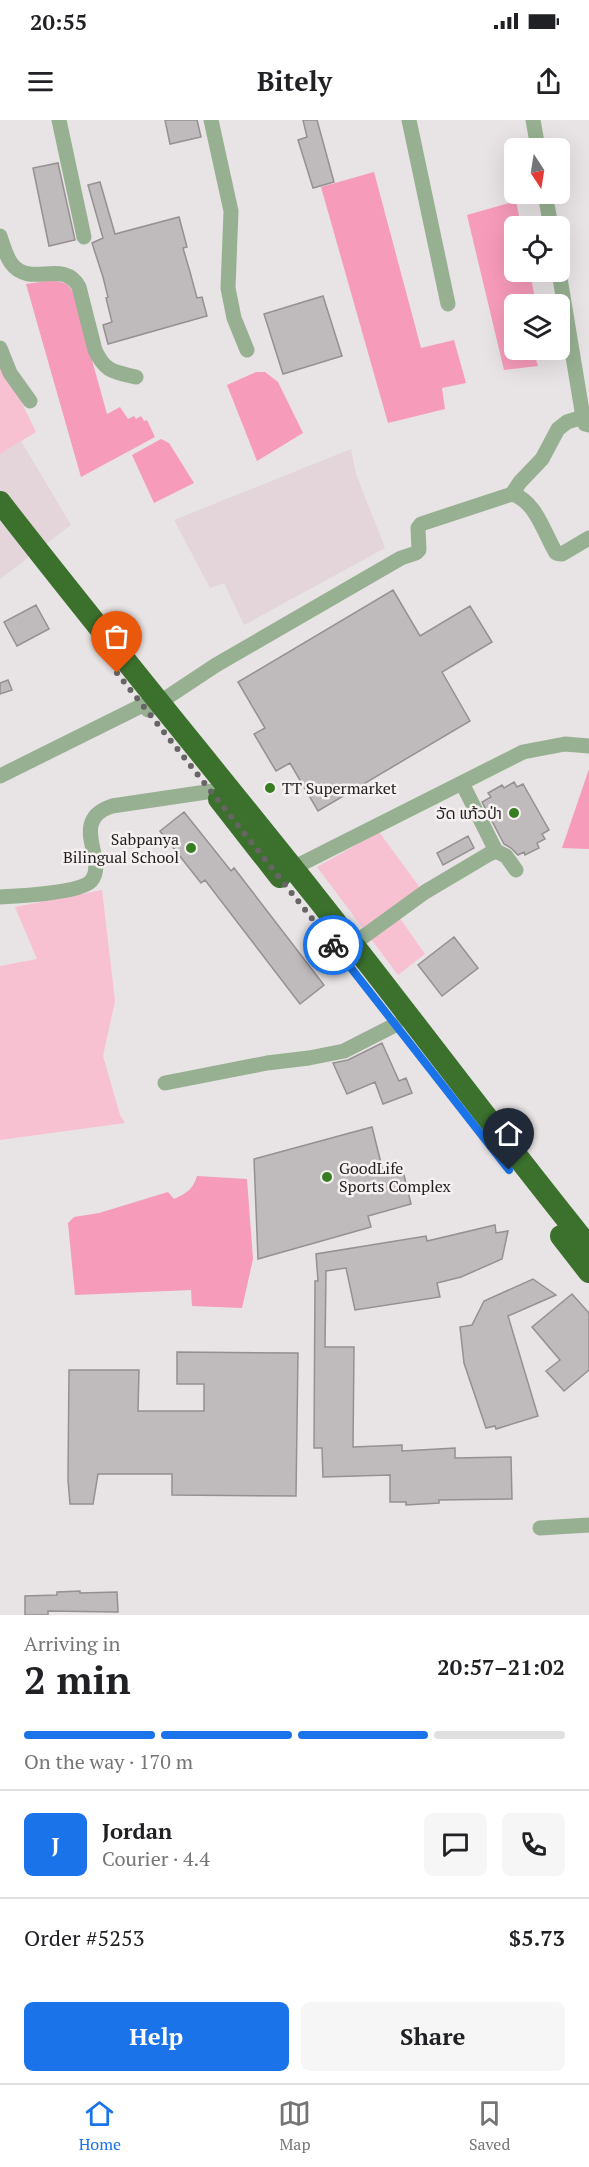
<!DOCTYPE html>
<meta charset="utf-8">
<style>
:root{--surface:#fff;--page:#f6f6f6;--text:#202124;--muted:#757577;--line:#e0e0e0;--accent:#1a73e8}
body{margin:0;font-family:"PT Serif","Noto Sans Lao",serif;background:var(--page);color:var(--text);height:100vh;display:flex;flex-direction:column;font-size:22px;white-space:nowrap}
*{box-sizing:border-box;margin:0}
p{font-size:20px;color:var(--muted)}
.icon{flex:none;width:33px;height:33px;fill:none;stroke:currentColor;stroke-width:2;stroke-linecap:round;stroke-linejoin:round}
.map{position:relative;height:1495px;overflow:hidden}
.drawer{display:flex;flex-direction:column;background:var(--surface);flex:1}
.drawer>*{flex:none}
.needle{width:39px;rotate:168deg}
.buttons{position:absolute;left:504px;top:18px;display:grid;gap:12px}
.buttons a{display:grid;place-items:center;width:66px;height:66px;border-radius:9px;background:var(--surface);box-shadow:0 6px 24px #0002;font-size:30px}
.pin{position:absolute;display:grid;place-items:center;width:51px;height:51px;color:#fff;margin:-62px -26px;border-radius:50% 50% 50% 0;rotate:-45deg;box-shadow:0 0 6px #0007}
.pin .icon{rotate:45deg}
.courier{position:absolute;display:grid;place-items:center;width:60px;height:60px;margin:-30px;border:4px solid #1a73e8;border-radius:50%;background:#fff;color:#222;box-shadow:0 2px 8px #0007}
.summary em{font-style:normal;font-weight:800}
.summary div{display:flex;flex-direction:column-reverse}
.summary{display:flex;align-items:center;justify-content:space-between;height:102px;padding:0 24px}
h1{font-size:39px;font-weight:800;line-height:45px}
.bar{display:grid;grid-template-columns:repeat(4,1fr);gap:9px 6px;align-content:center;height:72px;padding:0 24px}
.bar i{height:8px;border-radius:4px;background:var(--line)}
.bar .active{background:var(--accent)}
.bar p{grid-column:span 4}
.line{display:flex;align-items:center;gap:15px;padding:0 24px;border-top:2px solid var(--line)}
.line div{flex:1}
.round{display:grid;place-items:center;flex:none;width:63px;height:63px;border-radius:9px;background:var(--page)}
.cta{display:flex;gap:12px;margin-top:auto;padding:12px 24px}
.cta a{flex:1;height:69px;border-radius:9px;background:var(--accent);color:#fff;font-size:24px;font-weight:800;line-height:69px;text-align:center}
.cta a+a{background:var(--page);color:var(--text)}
.status{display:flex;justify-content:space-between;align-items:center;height:42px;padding:0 30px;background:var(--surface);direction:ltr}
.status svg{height:16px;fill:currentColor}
header{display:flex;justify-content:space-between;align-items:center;height:78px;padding:0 24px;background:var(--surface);font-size:27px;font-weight:800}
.dock{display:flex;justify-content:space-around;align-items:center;height:84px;border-top:2px solid var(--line);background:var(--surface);font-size:16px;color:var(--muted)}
.dock a{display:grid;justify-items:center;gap:3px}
.dock .active{color:var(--accent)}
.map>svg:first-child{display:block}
.built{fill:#e3d5d9}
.green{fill:#f7c1d1}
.water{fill:#f79bba}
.building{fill:#bfbabb;stroke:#959091;stroke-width:1.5}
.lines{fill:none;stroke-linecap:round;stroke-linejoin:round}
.minor{stroke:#97b091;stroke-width:15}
.highway{stroke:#3b712d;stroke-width:22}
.done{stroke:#676465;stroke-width:6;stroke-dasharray:0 10.8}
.route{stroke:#1a73e8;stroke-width:8}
.poi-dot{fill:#377e23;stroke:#f6f0f1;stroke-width:2}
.labels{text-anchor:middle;stroke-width:5;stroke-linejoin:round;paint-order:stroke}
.poi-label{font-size:16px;fill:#211f20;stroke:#f6f0f1;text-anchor:start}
</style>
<div class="status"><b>20:55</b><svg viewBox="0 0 49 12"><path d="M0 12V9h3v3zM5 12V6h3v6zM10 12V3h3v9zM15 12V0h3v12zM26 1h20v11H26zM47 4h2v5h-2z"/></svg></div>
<header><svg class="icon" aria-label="menu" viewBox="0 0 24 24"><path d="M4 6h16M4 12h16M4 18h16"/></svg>Bitely<svg class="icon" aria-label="share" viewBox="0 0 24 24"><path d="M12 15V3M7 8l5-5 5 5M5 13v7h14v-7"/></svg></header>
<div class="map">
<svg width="589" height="1495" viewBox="0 0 589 1495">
<rect width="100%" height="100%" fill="#e8e3e4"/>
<!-- built -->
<path class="built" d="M21,321L71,405L0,459V334Z
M351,329L356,354L385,428L244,505L224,463L210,468L174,400Z"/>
<!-- green -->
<path class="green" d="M0,238L36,312L0,334Z
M379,712L421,769L392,787L425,834L398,855L317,747Z
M102,770L115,881L103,936L120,995L125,1003L0,1020V846L37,839L15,787Z"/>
<!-- water -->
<path class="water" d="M374,52L421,228L454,220L466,263L442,268L445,289L388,303L321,67Z
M516,81L521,106H514V152H530L536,184H514V230H533L538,246L504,250L467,95Z
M54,160L67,164L73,172L107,294L120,287L128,299L134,296L136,299L141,296L144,301L147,300L155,317L81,357L26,164Z
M256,252H265L278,262L303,313L257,341L227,265Z
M161,319L169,323L194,363L154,383L132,335Z
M589,649V729L562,728Z
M197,1056L247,1059L253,1139L242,1188L192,1186L191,1170L75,1175L68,1103L74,1097L99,1093L168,1072L174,1079C187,1073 193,1069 197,1056Z"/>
<!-- building -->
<path class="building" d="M165,0H197L201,17L170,24Z
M303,0H317L334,62L313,68L298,20L307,17Z
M58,43L75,120L49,126L33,48Z
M100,62L115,114L179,97L187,127L183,128L190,152L197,178L202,177L207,196L108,224L103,205L112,202L106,178L108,177L103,157L92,123L103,118L88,65Z
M323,176L342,236L283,254L264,194Z
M393,470L420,516L470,486L492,522L442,552L470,601L318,691L290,643L276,651L254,614L265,608L238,562Z
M36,485L49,509L17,526L4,502Z
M8,560L12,570L0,574V563Z
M514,662L517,667L523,664L549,710L542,714L545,719L537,723L539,728L525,735L524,732L518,735L511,728L504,724L482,682L491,677L488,673L502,665L504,668Z
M184,692L231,751L234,748L324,865L300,884L205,760L201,763L160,711Z
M468,716L474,728L443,745L437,733Z
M454,817L478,848L442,876L418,845Z
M382,923L399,961L406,958L412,973L383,984L375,962L347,974L333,943L348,940Z
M372,1007L383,1051L402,1047L411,1084L368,1096L371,1107L258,1139L254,1039Z
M495,1105L496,1113L508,1111L502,1139L461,1157L437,1163L440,1177L355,1190L346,1148L326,1151L325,1227H354L353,1327L402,1325V1331L455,1328V1338L511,1337L512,1379L439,1380V1383L406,1385V1382H390V1355L323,1357L322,1328H314L315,1161H318L316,1134L426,1116L427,1121Z
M533,1159L556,1175L508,1196L538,1296L496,1309L495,1306L486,1308L464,1243L460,1207L472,1205L484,1181Z
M572,1174L589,1193V1250L564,1271L546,1251L560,1240L532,1207Z
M177,1232L298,1233L296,1376L172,1375V1354H98L93,1384H70L68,1360L69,1250H139L138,1291H204V1264H177Z
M80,1471V1473L117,1472L118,1492L48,1491V1495H25V1476L57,1475V1472Z"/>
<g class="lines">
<!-- minor -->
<path class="minor" d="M59,0L84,117
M211,0L231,91L228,168L234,198L247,230
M409,0L448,184
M533,0L538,28
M545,74L551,106
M0,116C3,125 6,136 11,143C30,169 63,138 79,167L95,230C105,252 114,252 136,257
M559,152L583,297L585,304L589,305
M0,228L10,253L30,281
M512,374L520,362L542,339L558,309L567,302L583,297
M148,590L216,545L401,438L416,433L419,430L418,408L421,404L512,374C536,381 544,413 556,433L562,434L589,418
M0,656L143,585
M462,663L496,731
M293,748L523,632L565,624L589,626
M0,777C17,776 80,773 91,761C109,741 67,701 112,686L213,671
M352,825L425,772L489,734L496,731L506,736L516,750
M165,963L267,943L309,938L344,931L395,905
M540,1408L589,1405"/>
<!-- highway -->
<path class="highway" d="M0,382C103,515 211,645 316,777C408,893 496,1012 589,1127
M219,679L280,757
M561,1116L589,1152"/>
</g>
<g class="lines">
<!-- done -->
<path class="done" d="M117,553L333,825"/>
<!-- route -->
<path class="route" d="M333,825L509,1050"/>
</g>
<!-- markers -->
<g class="poi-dot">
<circle cx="270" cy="668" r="6"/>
<circle cx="514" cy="693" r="6"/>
<circle cx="191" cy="728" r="6"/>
<circle cx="327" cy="1057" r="6"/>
</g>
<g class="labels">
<!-- poi labels -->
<g class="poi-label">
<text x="282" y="674">TT Supermarket</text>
<text x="502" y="699" text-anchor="end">ວັດ ແກ້ວປ່າ</text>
<text x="179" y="725" text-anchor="end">Sabpanya<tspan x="179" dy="18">Bilingual School</tspan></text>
<text x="339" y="1054">GoodLife<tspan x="339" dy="18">Sports Complex</tspan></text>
</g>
</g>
</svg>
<div class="buttons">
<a><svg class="needle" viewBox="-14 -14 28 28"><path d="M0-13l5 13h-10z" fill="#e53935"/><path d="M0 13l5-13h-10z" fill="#757577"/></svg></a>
<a><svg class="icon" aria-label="locate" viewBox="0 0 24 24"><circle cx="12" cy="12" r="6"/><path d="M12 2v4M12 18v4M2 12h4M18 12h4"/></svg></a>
<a><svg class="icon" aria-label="layers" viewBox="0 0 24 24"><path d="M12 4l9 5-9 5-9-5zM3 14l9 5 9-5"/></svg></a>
</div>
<div class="pin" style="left:117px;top:553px;background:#ea580c"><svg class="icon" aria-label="bag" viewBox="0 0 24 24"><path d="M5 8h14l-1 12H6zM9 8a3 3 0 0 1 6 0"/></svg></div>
<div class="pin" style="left:509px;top:1050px;background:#1f2937"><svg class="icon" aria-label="home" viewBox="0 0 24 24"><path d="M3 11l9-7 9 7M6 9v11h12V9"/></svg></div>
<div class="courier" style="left:333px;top:825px"><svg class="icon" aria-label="bike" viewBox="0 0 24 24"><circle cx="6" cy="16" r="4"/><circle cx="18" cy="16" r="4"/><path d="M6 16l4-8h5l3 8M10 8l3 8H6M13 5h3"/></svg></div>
</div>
<section class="drawer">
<div class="summary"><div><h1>2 min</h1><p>Arriving in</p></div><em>20:57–21:02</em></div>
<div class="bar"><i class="active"></i><i class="active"></i><i class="active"></i><i></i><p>On the way · 170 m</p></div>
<div class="line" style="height:108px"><b class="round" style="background:var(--accent);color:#fff">J</b><div><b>Jordan</b><p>Courier · 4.4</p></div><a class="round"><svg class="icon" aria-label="chat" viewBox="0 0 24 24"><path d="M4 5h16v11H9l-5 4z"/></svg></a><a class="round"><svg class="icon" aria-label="phone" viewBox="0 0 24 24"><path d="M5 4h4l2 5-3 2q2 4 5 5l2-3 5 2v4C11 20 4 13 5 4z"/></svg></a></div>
<div class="line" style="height:78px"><div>Order #5253</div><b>$5.73</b></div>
<div class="cta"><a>Help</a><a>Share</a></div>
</section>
<nav class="dock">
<a class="active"><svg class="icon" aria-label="home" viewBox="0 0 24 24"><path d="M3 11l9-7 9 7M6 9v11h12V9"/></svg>Home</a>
<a><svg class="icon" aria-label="map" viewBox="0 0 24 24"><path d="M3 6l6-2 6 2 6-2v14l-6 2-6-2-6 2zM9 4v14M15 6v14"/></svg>Map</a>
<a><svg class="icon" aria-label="saved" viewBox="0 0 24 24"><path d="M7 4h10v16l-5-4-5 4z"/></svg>Saved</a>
</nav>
